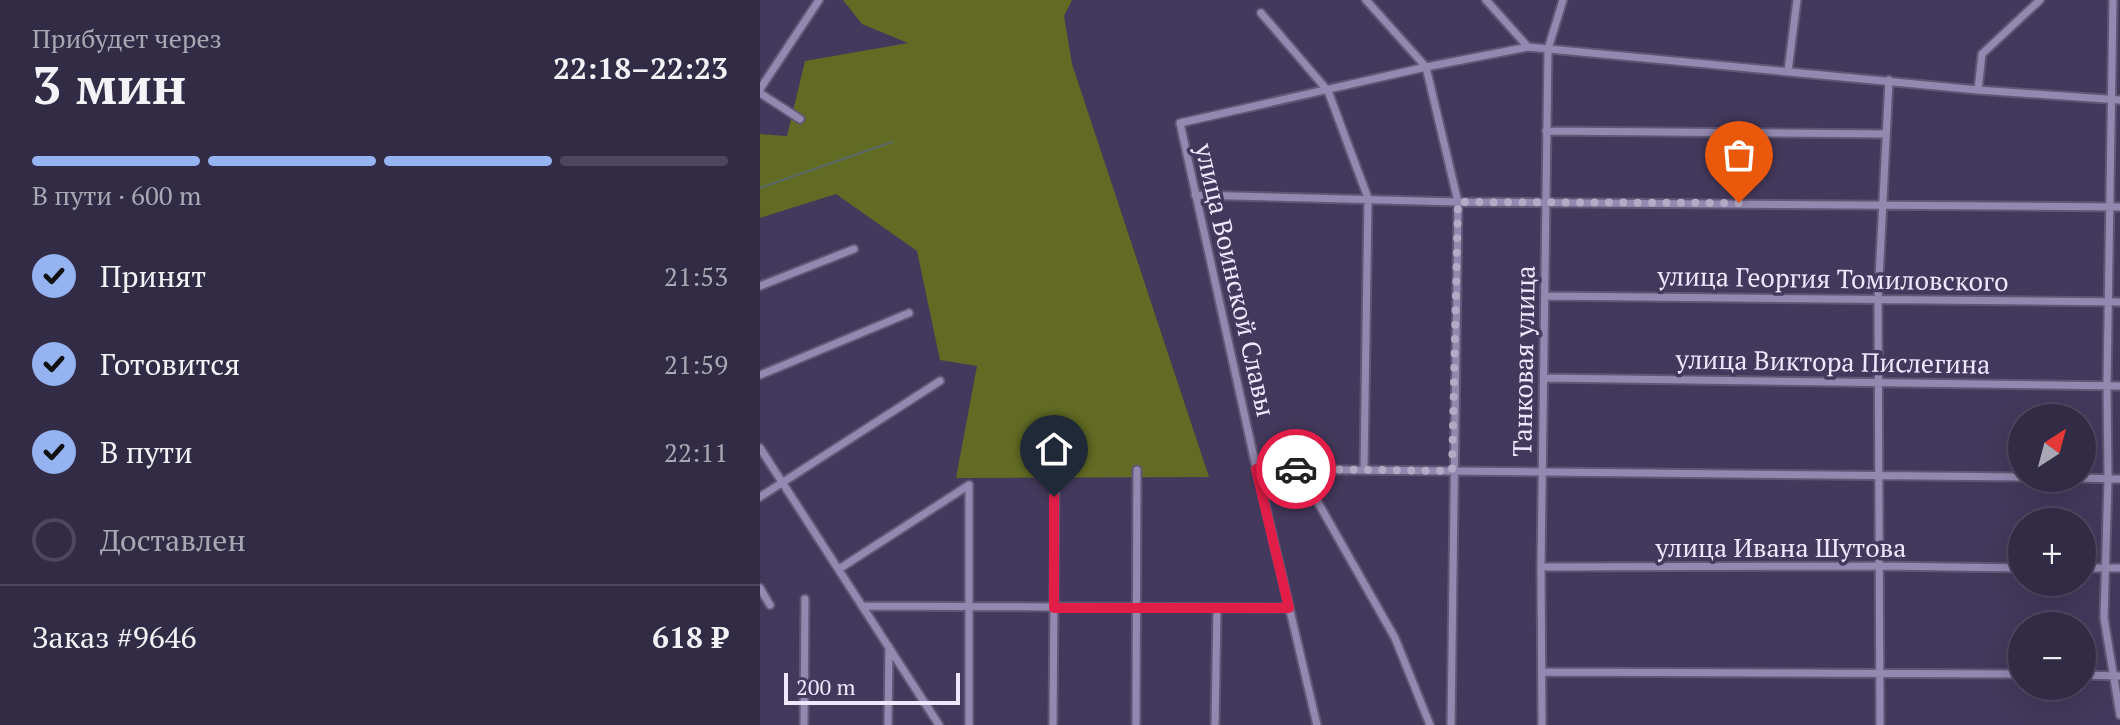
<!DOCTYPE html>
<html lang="ru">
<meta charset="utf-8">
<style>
:root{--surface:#322b45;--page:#3a334c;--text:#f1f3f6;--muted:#a8a7b3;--line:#4d475e;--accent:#95b2f1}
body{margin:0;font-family:"PT Serif",serif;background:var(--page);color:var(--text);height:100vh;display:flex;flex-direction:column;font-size:30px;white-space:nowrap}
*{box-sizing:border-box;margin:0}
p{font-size:26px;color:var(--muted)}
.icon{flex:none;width:44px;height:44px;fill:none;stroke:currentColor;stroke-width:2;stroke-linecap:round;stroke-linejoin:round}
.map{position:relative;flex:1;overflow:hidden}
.drawer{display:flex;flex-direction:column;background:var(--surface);width:760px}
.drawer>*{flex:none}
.needle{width:52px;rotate:36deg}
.controls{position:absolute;left:1248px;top:404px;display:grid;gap:16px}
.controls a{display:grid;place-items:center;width:88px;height:88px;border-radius:50%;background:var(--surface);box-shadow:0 8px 32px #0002,0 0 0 2px var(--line);font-size:40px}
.scale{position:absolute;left:24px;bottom:20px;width:176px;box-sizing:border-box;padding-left:8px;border:4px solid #eee8fe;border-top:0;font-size:22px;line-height:28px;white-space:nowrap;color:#eee8fe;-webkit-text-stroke:6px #43395c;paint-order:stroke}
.pin{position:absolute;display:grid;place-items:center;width:68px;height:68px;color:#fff;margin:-82px -34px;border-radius:50% 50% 50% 0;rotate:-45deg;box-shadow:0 0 8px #0007}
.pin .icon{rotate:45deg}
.courier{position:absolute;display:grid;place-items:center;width:80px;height:80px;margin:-40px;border:6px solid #e11d48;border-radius:50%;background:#fff;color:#222;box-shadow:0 2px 10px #0007}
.head em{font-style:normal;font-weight:700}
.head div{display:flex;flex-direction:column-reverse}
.head{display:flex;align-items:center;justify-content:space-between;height:136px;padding:0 32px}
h1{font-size:52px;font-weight:700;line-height:60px}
.bar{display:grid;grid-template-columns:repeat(4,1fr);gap:12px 8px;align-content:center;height:96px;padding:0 32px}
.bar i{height:10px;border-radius:6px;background:var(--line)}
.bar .selected{background:var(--accent)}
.bar p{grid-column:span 4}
.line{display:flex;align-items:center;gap:20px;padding:0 32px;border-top:2px solid var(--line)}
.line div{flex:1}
ol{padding:0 32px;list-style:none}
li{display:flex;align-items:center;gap:24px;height:88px}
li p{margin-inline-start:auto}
li .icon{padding:8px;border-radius:50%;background:var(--accent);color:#111;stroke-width:4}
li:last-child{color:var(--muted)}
li i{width:44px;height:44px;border:4px solid var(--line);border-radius:50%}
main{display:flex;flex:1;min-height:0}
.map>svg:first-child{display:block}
.green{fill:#616b23}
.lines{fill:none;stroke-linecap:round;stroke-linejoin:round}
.stream{stroke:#5b696c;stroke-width:2}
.minor-casing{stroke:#615775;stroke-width:11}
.minor{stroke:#9388b0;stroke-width:7}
.done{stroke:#b2abc5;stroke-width:8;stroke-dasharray:0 14.4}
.route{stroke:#e11d48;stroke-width:10}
.labels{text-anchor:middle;stroke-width:7;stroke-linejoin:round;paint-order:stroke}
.street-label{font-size:26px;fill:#eee8fe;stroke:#43395c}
</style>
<main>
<section class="drawer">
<div class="head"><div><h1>3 мин</h1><p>Прибудет через</p></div><em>22:18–22:23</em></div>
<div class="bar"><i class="selected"></i><i class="selected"></i><i class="selected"></i><i></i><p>В пути · 600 m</p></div>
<ol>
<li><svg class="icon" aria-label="check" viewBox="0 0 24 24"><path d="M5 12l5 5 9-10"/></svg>Принят<p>21:53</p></li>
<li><svg class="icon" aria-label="check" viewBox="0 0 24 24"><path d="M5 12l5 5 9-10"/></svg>Готовится<p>21:59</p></li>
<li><svg class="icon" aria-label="check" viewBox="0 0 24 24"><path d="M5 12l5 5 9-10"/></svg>В пути<p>22:11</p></li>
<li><i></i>Доставлен</li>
</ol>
<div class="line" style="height:104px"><div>Заказ #9646</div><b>618 ₽</b></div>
</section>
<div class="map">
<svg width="1360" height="725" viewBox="0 0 1360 725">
<rect width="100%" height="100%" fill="#43395c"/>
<!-- green -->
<path class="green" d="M83,0H312L304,16L312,64L449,477L196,478L217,366L180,360L157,251L76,194L0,218V134L27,136L45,61L148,43L102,24Z"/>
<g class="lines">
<!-- stream -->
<path class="stream" d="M0,188L132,142"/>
<!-- minor casing -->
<g class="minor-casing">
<path id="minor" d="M606,0L666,67L698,202L691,725
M726,0L768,47L1218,90L1360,100
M1353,0L1347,385L1348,479L1344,618L1360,715
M501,13L568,91L608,198L604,470
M1028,71L1037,0
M0,89L59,0
M1218,90L1222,54L1280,0
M0,93L40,119
M786,131L1126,134
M435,195L698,202L1360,207
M0,286L94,249
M786,296L1360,302
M0,375L149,313
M785,378L1360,386
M0,448L179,725
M496,469L1262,477
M539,469L635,638L670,725
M1317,478L1360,479
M209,485V725
M0,497L180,381
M781,567L1119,566L1262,568
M1322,568H1360
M79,569L209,485
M0,588L10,605
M104,606L529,608
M783,672L1262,674
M1322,675L1360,676
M44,725L45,599
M128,725L129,647
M293,725L295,469
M376,725L377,470
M455,725L457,609
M557,725L494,458L420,123L666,67L768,47
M782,725L781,567L788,49L803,0
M1120,725L1118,299L1129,80"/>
</g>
<!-- minor -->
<use href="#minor" class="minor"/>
</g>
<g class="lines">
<!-- done -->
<path class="done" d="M536,469L692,471L698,202L979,203"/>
<!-- route -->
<path class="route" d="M294,497V608H529L496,469H536"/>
</g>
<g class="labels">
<!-- street labels -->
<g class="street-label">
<text transform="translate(1073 279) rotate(1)" y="9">улица Георгия Томиловского</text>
<text transform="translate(475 280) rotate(77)" y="9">улица Воинской Славы</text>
<text transform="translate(764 361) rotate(-89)" y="9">Танковая улица</text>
<text transform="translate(1073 362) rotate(1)" y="9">улица Виктора Пислегина</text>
<text x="1021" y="557">улица Ивана Шутова</text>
</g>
</g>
</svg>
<div class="controls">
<a><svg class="needle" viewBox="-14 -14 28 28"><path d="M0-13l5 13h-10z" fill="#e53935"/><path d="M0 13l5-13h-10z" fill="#a8a7b3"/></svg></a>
<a>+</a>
<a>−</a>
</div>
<div class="scale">200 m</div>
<div class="pin" style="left:979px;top:203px;background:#ea580c"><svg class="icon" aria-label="bag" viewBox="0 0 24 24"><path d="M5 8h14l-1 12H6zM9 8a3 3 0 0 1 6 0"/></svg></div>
<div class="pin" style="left:294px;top:497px;background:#1f2937"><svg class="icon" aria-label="home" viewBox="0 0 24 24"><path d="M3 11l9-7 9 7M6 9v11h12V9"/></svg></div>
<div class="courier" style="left:536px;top:469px"><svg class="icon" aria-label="car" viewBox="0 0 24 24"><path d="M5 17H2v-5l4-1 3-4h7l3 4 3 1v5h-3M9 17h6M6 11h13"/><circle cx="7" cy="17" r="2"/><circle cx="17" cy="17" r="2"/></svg></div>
</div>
</main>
